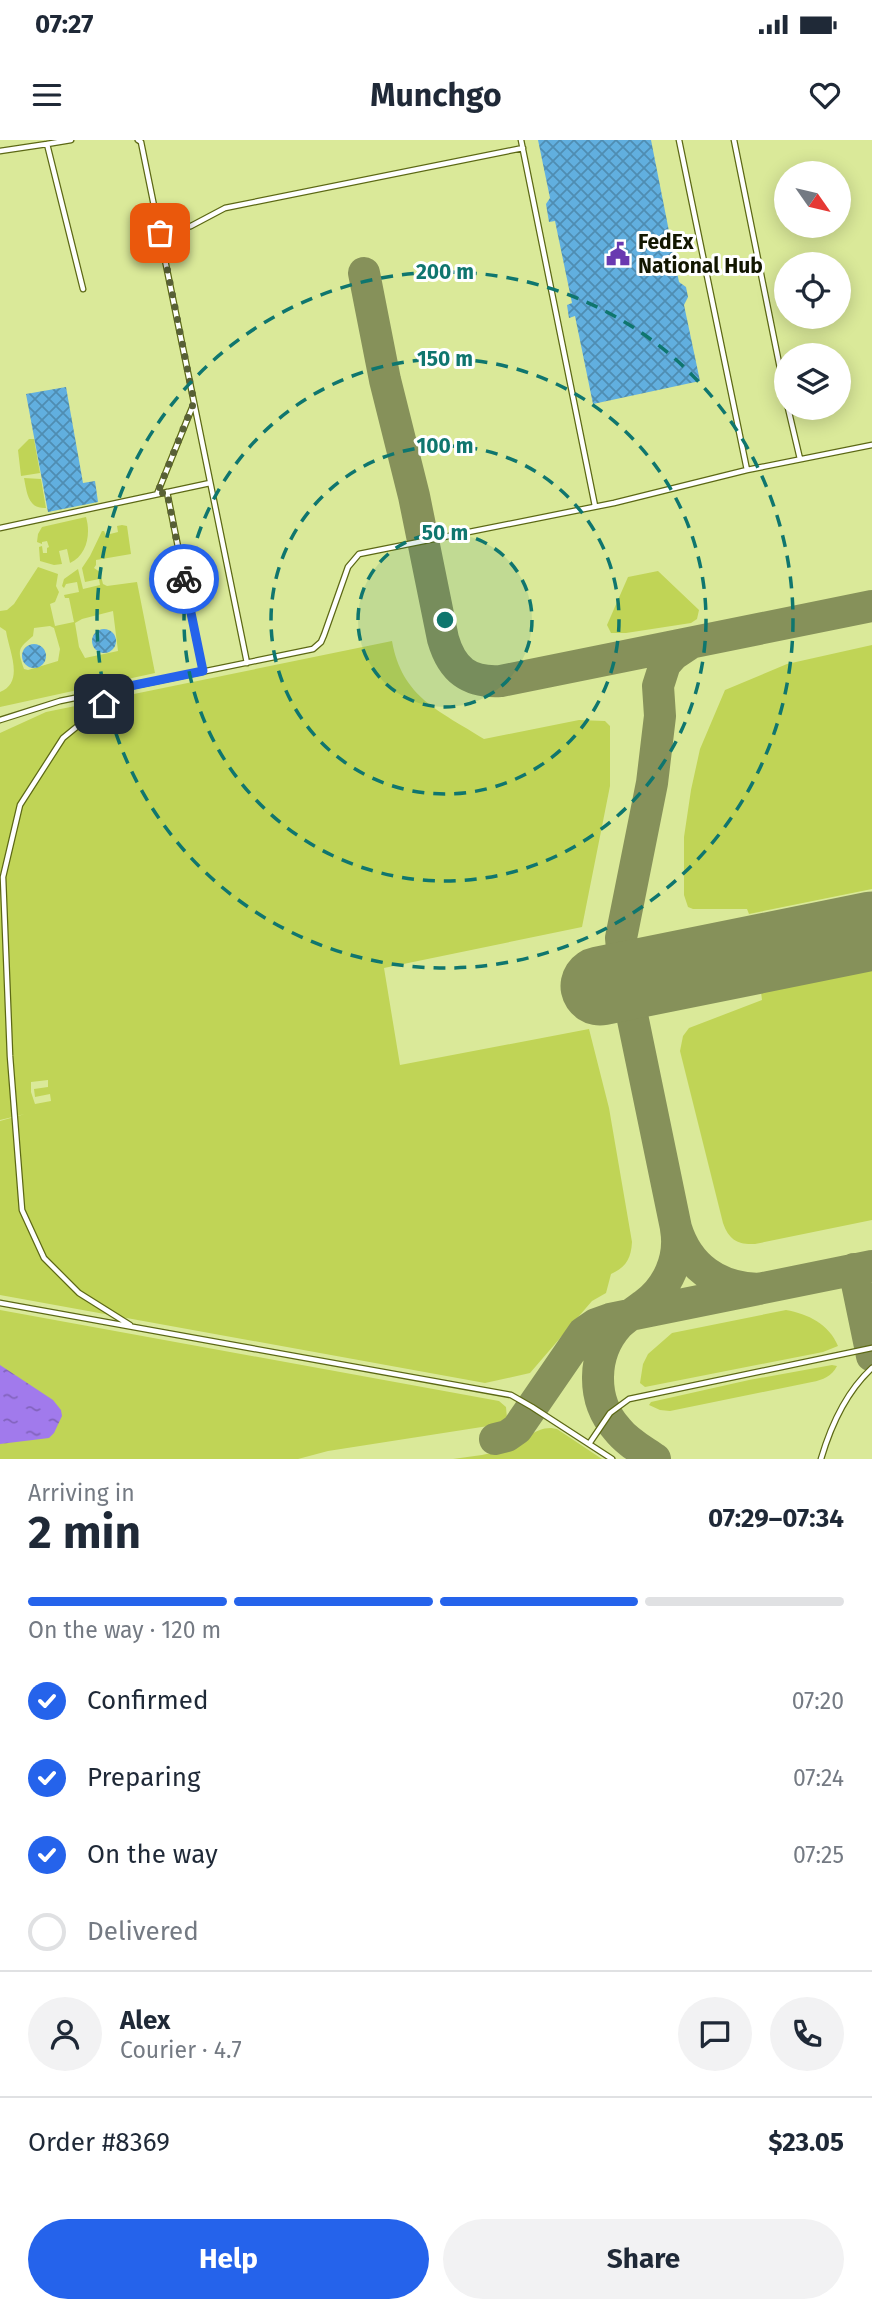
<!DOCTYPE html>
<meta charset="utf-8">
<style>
:root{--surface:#fff;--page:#f2f2f3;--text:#1f2937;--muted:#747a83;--line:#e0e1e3;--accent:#2563eb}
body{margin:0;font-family:"Fira Sans",sans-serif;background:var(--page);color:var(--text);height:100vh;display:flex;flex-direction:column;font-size:26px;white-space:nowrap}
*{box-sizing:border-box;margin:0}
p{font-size:23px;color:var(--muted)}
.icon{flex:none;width:38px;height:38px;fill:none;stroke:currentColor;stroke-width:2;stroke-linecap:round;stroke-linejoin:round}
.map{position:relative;height:1319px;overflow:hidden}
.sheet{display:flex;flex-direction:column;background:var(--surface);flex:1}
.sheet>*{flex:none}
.needle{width:46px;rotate:124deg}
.tools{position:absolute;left:774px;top:21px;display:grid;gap:14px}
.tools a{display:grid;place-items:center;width:77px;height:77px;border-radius:50%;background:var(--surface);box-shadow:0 4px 18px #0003;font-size:35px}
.pin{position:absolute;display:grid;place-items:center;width:60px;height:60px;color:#fff;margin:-30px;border-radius:14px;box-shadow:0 4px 10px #0006}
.courier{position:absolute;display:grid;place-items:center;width:70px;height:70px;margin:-35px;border:5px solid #2563eb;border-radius:50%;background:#fff;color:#222;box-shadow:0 2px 9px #0007}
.head em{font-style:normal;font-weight:700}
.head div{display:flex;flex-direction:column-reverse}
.head{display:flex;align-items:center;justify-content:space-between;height:119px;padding:0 28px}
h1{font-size:46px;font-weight:700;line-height:52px}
.bar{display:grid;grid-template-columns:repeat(4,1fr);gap:10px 7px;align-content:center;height:84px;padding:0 28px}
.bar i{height:9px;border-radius:5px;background:var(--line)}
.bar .on{background:var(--accent)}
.bar p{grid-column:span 4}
.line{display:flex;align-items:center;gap:18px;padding:0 28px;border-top:2px solid var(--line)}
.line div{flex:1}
.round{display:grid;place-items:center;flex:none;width:74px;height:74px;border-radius:37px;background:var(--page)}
ol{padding:0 28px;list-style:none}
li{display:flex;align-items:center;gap:21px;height:77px}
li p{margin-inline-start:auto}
li .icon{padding:7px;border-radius:50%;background:var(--accent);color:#fff;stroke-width:4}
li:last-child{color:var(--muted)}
li i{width:38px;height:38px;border:4px solid var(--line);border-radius:50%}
.button{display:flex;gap:14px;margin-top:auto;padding:14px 28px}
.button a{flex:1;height:80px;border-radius:42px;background:var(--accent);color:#fff;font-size:28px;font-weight:700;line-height:80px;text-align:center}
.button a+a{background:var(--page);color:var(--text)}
.status{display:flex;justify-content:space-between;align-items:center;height:49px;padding:0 35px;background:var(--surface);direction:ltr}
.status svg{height:19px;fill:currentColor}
header{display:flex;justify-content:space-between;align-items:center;height:91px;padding:0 28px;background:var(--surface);font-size:32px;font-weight:700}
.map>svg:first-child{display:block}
.green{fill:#c0d456;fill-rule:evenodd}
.water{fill:url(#water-ripples)}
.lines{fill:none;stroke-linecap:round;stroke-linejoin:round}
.taxiway{stroke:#86915a;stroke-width:32}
.runway{stroke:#86915a;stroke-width:79}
.building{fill:url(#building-cross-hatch)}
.lane-casing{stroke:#5c6815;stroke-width:7}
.lane{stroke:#fff;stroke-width:4.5}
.done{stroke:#586036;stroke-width:7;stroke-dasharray:0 12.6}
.route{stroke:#2563eb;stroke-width:9}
.ring{fill:none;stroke:#0f766e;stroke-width:3.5;stroke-dasharray:12 9}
.labels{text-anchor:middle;stroke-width:6;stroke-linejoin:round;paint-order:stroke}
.poi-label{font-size:21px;font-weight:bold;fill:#121600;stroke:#fff;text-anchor:start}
.centre{fill:#0f766e;stroke:#fff;stroke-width:3.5}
.ring-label{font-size:21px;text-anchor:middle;font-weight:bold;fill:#0f766e;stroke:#fff;stroke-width:6;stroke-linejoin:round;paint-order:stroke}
</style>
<div class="status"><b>07:27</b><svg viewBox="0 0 49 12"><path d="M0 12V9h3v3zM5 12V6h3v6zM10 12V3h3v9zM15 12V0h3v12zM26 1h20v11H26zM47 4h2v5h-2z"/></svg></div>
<header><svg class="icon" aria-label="menu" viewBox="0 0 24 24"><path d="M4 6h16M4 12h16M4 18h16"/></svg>Munchgo<svg class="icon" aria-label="heart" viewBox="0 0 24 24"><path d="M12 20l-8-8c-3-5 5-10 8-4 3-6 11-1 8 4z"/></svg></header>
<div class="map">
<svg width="872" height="1319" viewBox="0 0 872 1319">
<defs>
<pattern id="water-ripples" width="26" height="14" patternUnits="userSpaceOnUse" patternTransform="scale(1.75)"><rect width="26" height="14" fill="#a17aec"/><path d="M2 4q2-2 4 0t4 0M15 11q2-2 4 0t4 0" fill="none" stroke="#8263bd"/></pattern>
<pattern id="building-cross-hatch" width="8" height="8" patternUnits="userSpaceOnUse" patternTransform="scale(1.75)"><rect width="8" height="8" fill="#61afdf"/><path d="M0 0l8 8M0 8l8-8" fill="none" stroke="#4f8db2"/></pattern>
</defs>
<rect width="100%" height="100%" fill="#dae999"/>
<!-- green -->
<path class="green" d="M29,299H34L40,333L21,336L18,310Z
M24,338L41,339L46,368C28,369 27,353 24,338Z
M86,377C91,394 87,415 70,423L67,409L59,411L62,424L54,425L40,421L39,407L42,406L43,413H47V408L49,407L47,401L42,402V404L37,402L38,394L42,387Z
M122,385L127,386L131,414L96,420V425L94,428L100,432L103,444L107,446L137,442L155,533L0,567V552C25,542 9,511 6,491L0,487V471L7,470L14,464L38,427L58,434L56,446L59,452L55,462L50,464L55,486L74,482L69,458H65L64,455L79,452L77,442L66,444L64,448L62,446L64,439L78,429L83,449L100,445L99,439L85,442L82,428L90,416L102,391H104L106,395L118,392L117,386ZM113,471L118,511L85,518L79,507L75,483L82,479ZM50,486L54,488L60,509L58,521L28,530L24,529C17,509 18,509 33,496L34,488Z
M658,431L699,470L697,479L691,483L626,493H611L607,485L628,437Z
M392,501C402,558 440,571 484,599L579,580L605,581L610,586V646L582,787L384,828L400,925L589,889L609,968L632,1102C631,1119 626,1127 611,1134L606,1153L592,1161L530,1233L485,1243L0,1155V981L25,974L0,980V593L46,572ZM48,940V947L34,949L35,957L50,954L51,961L35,964L31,952V942Z
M872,505V749L749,774L747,769H693L688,767L684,755V697L691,650L700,609L725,550L787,524Z
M872,830V1080L755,1104C738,1105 729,1100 723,1083L680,911L683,896L689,888L762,860L761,852Z
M0,1170L499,1261L506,1267L507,1279L501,1284L328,1311L298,1319H0Z
M786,1170C808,1174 829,1184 838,1206L823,1212L645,1247L640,1243L643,1224L648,1214L672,1193Z
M832,1225L837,1226C832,1236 823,1240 812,1242L670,1271L660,1270L649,1265L651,1262L749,1240Z
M551,1288L557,1289L602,1319H453C472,1316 492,1315 510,1307C526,1301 533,1288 551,1288Z"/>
<!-- water -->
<path class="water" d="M0,1225L53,1260L61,1270L62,1276L54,1293L49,1298L0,1304Z"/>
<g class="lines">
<!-- taxiway -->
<path class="taxiway" d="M364,133L385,240L414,356L443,499C452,530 469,543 501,541L872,466
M691,503L673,515L665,524L658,546L660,576L652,643L621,798L625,841L676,1088C688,1127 718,1148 759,1149
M854,1129L872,1216
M495,1299L507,1296L517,1289L583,1193L596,1184L610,1179L872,1126
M655,1319C642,1310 627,1302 617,1289C591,1260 592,1214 618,1185C626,1177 635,1172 644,1165C668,1148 681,1118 676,1089"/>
<!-- runway -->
<path class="runway" d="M600,846L872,791"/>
</g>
<!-- building -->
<path class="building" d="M538,0H651L679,142L686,147L688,157L684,165L700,241L593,264L575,176L569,178L567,165L572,163L555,81L549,82L546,64L550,58Z
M66,247L83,343L95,341L98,362L48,372L26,254Z
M92 501a12 12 0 1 1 24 0a12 12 0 1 1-24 0Z
M22 516a12 12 0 1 1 24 0a12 12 0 1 1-24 0Z"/>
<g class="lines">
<!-- lane casing -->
<g class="lane-casing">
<path id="lane" d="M71,0L47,4L83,149
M138,0L141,2L247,523
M521,0L595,366
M679,0L747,330
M734,0L786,258
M0,11L47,4
M160,93L191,86L225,68L523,8
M788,268L800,319
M167,352L203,531
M157,354L194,263
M0,388L210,343
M123,549L63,598L20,665L3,737L10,916L22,1070L44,1118L79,1153L130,1185
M0,580L60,561L313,509L321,502L324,495L348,427L359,414L614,363L747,330L872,305
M0,1163L511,1255L532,1267L589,1304L610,1273L629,1259L872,1208
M589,1304L612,1319
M821,1319C831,1285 846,1252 872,1228"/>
</g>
<!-- lane -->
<use href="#lane" class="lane"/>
</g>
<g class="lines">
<!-- done -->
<path class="done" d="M160,93L194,262L157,354L167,352L184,439"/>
<!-- route -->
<path class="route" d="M104,564L125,547L203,531L184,439"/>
</g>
<!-- distance rings -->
<circle cx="445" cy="480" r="87" fill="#0f766e" fill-opacity=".12"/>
<g class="ring">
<circle cx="445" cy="480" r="87"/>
<circle cx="445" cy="480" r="174"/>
<circle cx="445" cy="480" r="261"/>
<circle cx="445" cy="480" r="348"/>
</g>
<!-- icons -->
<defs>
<g id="civic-bare" transform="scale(1.89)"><path d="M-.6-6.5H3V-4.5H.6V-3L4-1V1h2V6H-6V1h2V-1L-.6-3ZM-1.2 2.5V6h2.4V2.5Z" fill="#6939b0" stroke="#fff" stroke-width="2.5" paint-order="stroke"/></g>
</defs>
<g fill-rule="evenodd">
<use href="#civic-bare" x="618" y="114"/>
</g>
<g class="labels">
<!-- poi labels -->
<g class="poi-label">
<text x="638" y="109">FedEx<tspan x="638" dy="24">National Hub</tspan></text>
</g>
</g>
<circle cx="445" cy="480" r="10" class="centre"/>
<g class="ring-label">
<text x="445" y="139">200 m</text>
<text x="445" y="226">150 m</text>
<text x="445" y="313">100 m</text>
<text x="445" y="400">50 m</text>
</g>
</svg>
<div class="tools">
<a><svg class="needle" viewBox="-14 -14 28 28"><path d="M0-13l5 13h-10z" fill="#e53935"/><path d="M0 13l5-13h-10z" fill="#747a83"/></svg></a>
<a><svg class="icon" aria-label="locate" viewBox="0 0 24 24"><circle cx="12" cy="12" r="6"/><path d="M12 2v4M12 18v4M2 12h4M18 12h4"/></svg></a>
<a><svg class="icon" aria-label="layers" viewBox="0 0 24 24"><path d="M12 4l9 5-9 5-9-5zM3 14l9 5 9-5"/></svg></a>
</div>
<div class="pin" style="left:160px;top:93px;background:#ea580c"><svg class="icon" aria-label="bag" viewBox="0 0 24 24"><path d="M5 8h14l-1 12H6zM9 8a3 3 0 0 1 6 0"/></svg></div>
<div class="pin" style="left:104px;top:564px;background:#1f2937"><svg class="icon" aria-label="home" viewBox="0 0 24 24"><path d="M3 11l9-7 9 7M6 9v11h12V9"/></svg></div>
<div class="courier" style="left:184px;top:439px"><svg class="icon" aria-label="bike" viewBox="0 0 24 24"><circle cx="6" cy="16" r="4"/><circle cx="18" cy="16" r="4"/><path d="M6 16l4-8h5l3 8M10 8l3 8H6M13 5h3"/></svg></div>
</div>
<section class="sheet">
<div class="head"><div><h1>2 min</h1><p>Arriving in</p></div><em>07:29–07:34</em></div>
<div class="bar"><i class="on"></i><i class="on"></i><i class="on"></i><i></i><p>On the way · 120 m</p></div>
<ol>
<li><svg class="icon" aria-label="check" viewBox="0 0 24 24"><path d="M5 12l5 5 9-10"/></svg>Confirmed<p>07:20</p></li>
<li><svg class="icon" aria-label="check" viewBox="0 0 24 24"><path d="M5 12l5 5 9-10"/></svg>Preparing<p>07:24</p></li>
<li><svg class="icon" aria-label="check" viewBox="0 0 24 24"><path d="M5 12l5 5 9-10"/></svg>On the way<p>07:25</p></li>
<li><i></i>Delivered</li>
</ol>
<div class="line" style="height:126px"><a class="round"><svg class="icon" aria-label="person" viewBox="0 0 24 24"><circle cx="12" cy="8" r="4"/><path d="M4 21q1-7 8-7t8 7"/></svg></a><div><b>Alex</b><p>Courier · 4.7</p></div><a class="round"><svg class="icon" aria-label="chat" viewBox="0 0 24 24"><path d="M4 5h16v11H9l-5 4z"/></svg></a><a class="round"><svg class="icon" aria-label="phone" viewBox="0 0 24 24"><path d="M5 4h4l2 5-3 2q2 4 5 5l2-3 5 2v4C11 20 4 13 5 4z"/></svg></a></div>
<div class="line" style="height:91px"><div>Order #8369</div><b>$23.05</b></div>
<div class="button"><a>Help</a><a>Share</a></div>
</section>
